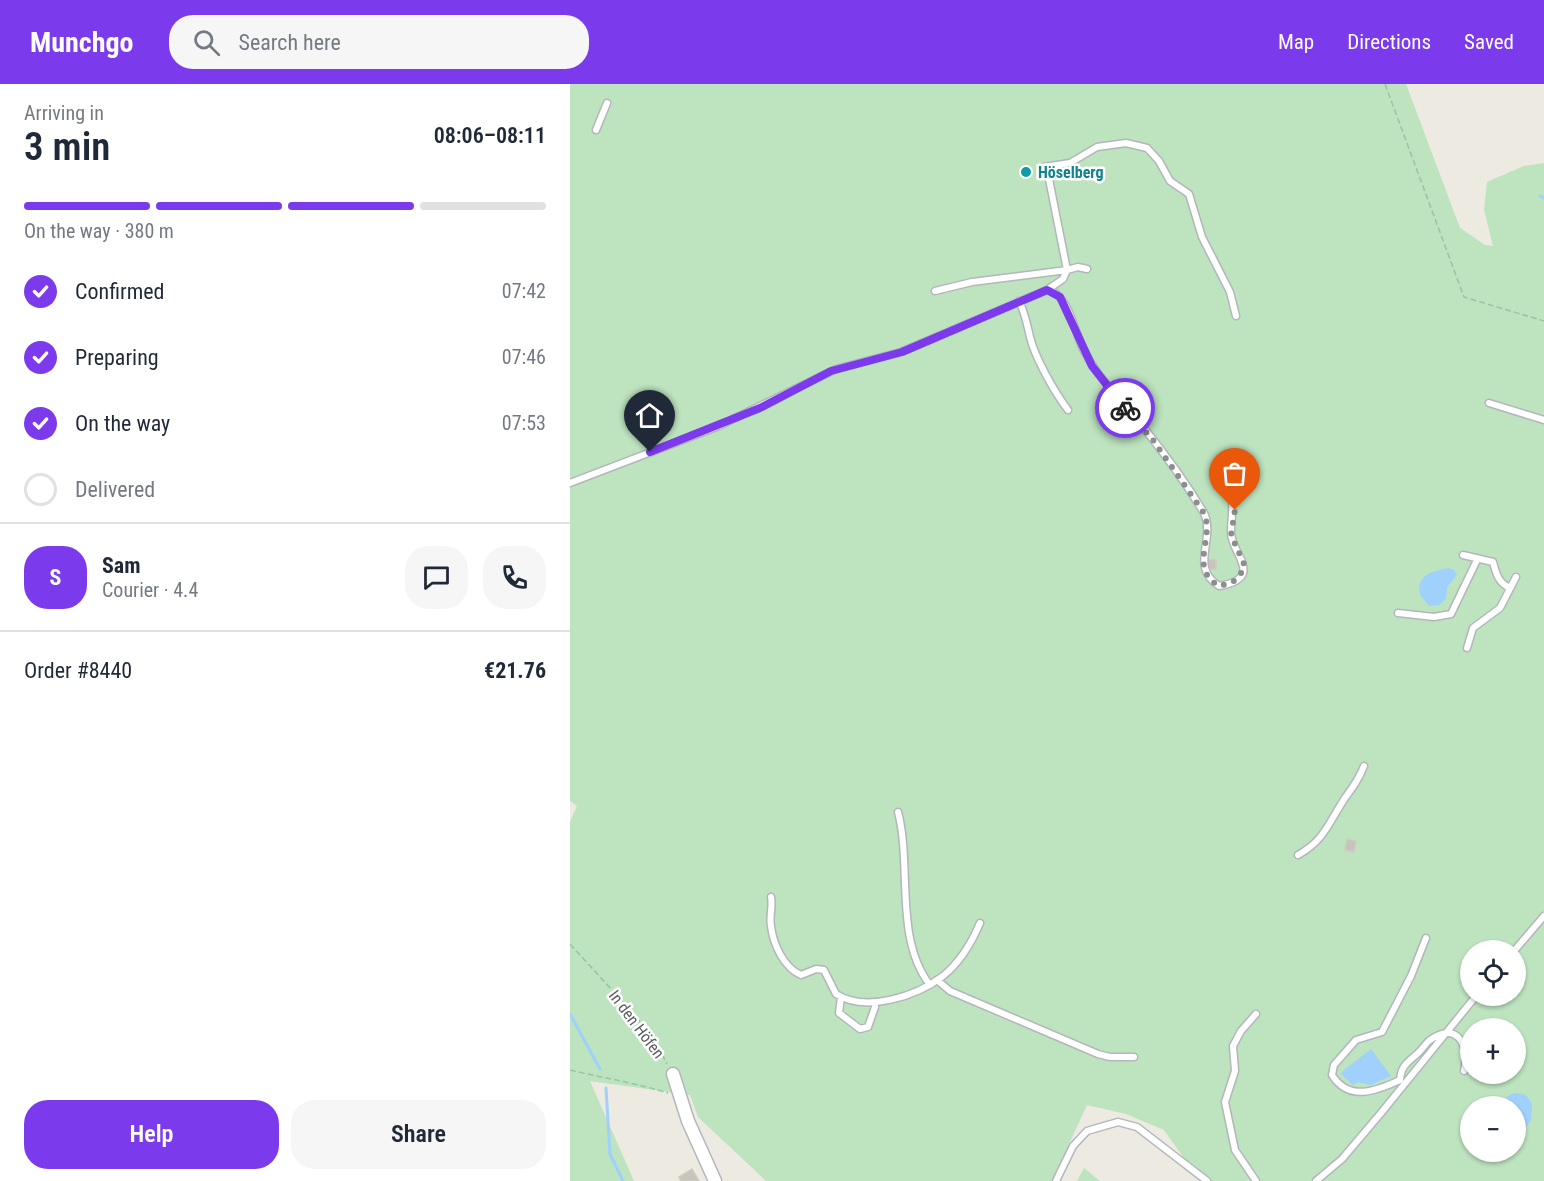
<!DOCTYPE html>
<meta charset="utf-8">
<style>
:root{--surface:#fff;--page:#f6f6f7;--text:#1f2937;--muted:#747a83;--line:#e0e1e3;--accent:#7c3aed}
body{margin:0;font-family:"Roboto Condensed",sans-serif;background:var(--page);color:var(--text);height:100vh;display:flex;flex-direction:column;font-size:22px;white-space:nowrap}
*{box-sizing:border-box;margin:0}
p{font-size:20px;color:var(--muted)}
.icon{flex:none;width:33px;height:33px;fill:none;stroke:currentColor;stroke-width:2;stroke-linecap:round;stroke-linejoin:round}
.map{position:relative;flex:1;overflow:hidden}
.side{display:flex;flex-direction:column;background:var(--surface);width:570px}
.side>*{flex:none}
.buttons{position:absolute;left:890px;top:856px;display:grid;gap:12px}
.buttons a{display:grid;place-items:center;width:66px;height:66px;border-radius:50%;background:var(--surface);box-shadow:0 2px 4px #0004;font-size:30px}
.pin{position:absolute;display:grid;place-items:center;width:51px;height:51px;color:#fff;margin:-62px -26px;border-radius:50% 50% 50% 0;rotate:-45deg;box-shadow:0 0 6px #0007}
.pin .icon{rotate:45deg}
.courier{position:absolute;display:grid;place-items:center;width:60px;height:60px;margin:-30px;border:4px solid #7c3aed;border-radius:50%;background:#fff;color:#222;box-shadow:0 2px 8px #0007}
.headline em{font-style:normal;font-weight:600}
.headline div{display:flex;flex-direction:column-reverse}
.headline{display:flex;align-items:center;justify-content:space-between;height:102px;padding:0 24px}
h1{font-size:39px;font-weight:600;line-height:45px}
.bar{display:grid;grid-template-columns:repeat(4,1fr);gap:9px 6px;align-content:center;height:72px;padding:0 24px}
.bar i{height:8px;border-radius:4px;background:var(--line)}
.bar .on{background:var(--accent)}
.bar p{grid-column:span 4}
.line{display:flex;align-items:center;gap:15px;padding:0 24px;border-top:2px solid var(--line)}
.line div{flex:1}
.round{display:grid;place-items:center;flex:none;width:63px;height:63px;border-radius:24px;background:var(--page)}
ol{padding:0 24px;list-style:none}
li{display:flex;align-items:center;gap:18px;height:66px}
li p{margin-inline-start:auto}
li .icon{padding:6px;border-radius:50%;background:var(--accent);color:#fff;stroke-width:4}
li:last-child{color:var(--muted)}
li i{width:33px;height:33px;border:3px solid var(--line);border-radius:50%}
.button{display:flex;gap:12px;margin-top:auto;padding:12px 24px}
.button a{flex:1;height:69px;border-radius:24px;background:var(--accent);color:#fff;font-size:24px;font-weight:600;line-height:69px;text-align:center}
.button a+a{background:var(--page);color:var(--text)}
header{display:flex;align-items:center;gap:36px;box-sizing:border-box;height:84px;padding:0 30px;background:var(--accent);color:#fff}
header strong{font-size:28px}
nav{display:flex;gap:33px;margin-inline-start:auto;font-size:21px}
.search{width:420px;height:54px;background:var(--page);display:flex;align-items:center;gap:15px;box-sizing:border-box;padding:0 21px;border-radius:24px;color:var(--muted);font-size:22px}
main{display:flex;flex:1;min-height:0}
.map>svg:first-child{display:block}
.green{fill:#bde3bf;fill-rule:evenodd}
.water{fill:#a0d0fc}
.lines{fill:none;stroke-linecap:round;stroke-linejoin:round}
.stream{stroke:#a0d0fc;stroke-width:3}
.building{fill:#c7c4be;stroke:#d0ccbf;stroke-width:1.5}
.service-casing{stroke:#b3b6bb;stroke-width:9}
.minor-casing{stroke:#b3b6bb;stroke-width:15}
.path{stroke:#97c4a6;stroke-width:1.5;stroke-dasharray:6 3;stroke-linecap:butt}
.service{stroke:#fff;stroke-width:6}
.minor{stroke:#fff;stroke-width:12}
.done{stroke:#8c8e8e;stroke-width:6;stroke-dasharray:0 10.8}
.route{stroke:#7c3aed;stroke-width:8}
.culture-dot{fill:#0f9aa8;stroke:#fff;stroke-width:2}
.labels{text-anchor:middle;stroke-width:5;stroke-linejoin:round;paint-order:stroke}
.culture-label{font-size:16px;font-weight:bold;fill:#0d838f;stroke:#fff;text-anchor:start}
.street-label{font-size:16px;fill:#595c61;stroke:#fff}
</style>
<header>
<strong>Munchgo</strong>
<div class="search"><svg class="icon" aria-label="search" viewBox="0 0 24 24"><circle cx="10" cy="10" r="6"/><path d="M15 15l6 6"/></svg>Search here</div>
<nav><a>Map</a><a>Directions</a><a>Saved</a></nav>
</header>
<main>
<section class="side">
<div class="headline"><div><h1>3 min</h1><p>Arriving in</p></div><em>08:06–08:11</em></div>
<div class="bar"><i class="on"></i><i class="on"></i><i class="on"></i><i></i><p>On the way · 380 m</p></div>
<ol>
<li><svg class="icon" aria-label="check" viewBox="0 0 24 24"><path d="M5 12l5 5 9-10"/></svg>Confirmed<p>07:42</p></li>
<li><svg class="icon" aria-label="check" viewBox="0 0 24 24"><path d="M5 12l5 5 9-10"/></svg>Preparing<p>07:46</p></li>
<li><svg class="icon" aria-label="check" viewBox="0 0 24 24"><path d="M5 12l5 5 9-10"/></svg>On the way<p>07:53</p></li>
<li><i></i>Delivered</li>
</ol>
<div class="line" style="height:108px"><b class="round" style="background:var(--accent);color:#fff">S</b><div><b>Sam</b><p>Courier · 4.4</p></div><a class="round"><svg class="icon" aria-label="chat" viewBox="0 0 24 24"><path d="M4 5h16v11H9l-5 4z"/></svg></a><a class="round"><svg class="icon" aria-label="phone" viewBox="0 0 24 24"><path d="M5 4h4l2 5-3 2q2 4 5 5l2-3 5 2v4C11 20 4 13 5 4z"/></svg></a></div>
<div class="line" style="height:78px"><div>Order #8440</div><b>€21.76</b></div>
<div class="button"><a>Help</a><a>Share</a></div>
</section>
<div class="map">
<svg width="974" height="1097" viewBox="0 0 974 1097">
<rect width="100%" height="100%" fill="#eceae1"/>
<!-- green -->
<path class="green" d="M0,0H836L890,144L915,161L923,162L914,126L917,98L954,82L974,79V1097H630L594,1046L556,1030L517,1021L482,1097H196L128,1033L120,1011L20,997L64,1097H0V738L7,722L0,717ZM900,867H945V912H900ZM900,945H945V990H900ZM900,1023H945V1068H900Z
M514,1084L530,1097H507Z"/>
<!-- water -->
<path class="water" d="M878,484L884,486L887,491L877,503L876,515L869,521L859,522L850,511C846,490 862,488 878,484Z
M801,965L821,992L801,1001L788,998L783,1001L771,990L774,986Z
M946,1009L956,1011L962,1020L961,1036L945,1059V1023H932C935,1015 937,1010 946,1009Z"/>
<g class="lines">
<!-- stream -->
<path class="stream" d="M970,112L974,114
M0,930L30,985
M36,1004L40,1070L53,1097"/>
</g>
<!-- building -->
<path class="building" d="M638,475L646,476V485H637Z
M777,755L786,757L784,768L775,766Z
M122,1085L129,1097H111L109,1093Z"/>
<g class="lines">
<!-- service casing -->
<g class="service-casing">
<path id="service" d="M26,46L37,19
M517,185L508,183L497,186L478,90L474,83L500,79L527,63L556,59L577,64L589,77L600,97L619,110L632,153L660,208L666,232
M478,206C499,210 505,250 514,267C530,296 552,318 573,343C595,370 616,399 634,429C646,455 619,483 649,502C696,494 661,469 661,449C661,422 668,417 651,391
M449,217C455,229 457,240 460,253C465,274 485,309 498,326
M919,319L974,336
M0,399L149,342L266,285L331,268L477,206L493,195L497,186L402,198L365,207
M893,471L923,478C926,489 928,499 940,504
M828,529L864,533L881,530L907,476
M897,564L903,544L930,524L946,493
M328,728C342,781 324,855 360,901
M728,771C755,756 759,738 775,714C783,703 789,695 794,682
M201,813C203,823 199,833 201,842C203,860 214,884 231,891L246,885L254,886L266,910C296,929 347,912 373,892C389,879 402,858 410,839
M856,854L841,892L812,948L786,956L764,981L762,991C779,1018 806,1007 830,996C831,982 837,979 847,970C852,966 855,960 860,956C888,936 900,963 894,987
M944,867L974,832
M367,896L380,907L528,970L540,973H564
M271,913L269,929L290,945L298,943L305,923
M486,1097L503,1062L517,1047L548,1038L567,1043L637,1097
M686,1097L665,1066L655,1018L665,987L663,962L671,947L686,930
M746,1097L772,1075L811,1029L906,912"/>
</g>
<!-- minor casing -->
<g class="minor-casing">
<path id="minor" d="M103,990L118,1037L145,1097"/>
</g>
<!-- path -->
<path class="path" d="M815,0L894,213L974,237
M0,860L63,929L89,964L97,980
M0,986C33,994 66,999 98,1009"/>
<!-- service -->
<use href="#service" class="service"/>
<!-- minor -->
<use href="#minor" class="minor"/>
</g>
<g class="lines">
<!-- done -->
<path class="done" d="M555,324L583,356L634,429C645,455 618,484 649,502L663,498L673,487L674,480L661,451L665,426"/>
<!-- route -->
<path class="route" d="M80,368L190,324L261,287L332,268L477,206L490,213L522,282L555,324"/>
</g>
<!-- markers -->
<circle class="culture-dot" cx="456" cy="88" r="6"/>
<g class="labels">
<!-- culture labels -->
<g class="culture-label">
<text x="468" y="94">Höselberg</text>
</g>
<!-- street labels -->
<g class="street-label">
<text transform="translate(67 940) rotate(53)" y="6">In den Höfen</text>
</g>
</g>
</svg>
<div class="buttons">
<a><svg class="icon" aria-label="locate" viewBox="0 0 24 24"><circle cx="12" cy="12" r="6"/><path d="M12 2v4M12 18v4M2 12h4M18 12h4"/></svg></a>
<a>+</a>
<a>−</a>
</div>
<div class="pin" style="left:665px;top:426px;background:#ea580c"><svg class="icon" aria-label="bag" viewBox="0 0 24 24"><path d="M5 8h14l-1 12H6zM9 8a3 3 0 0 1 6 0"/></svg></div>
<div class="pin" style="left:80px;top:368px;background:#1f2937"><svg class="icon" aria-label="home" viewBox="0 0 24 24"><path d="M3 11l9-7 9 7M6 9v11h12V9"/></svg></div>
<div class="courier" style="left:555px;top:324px"><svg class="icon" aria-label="bike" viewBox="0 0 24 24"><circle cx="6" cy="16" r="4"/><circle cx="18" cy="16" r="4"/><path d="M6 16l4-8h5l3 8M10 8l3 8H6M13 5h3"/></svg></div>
</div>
</main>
